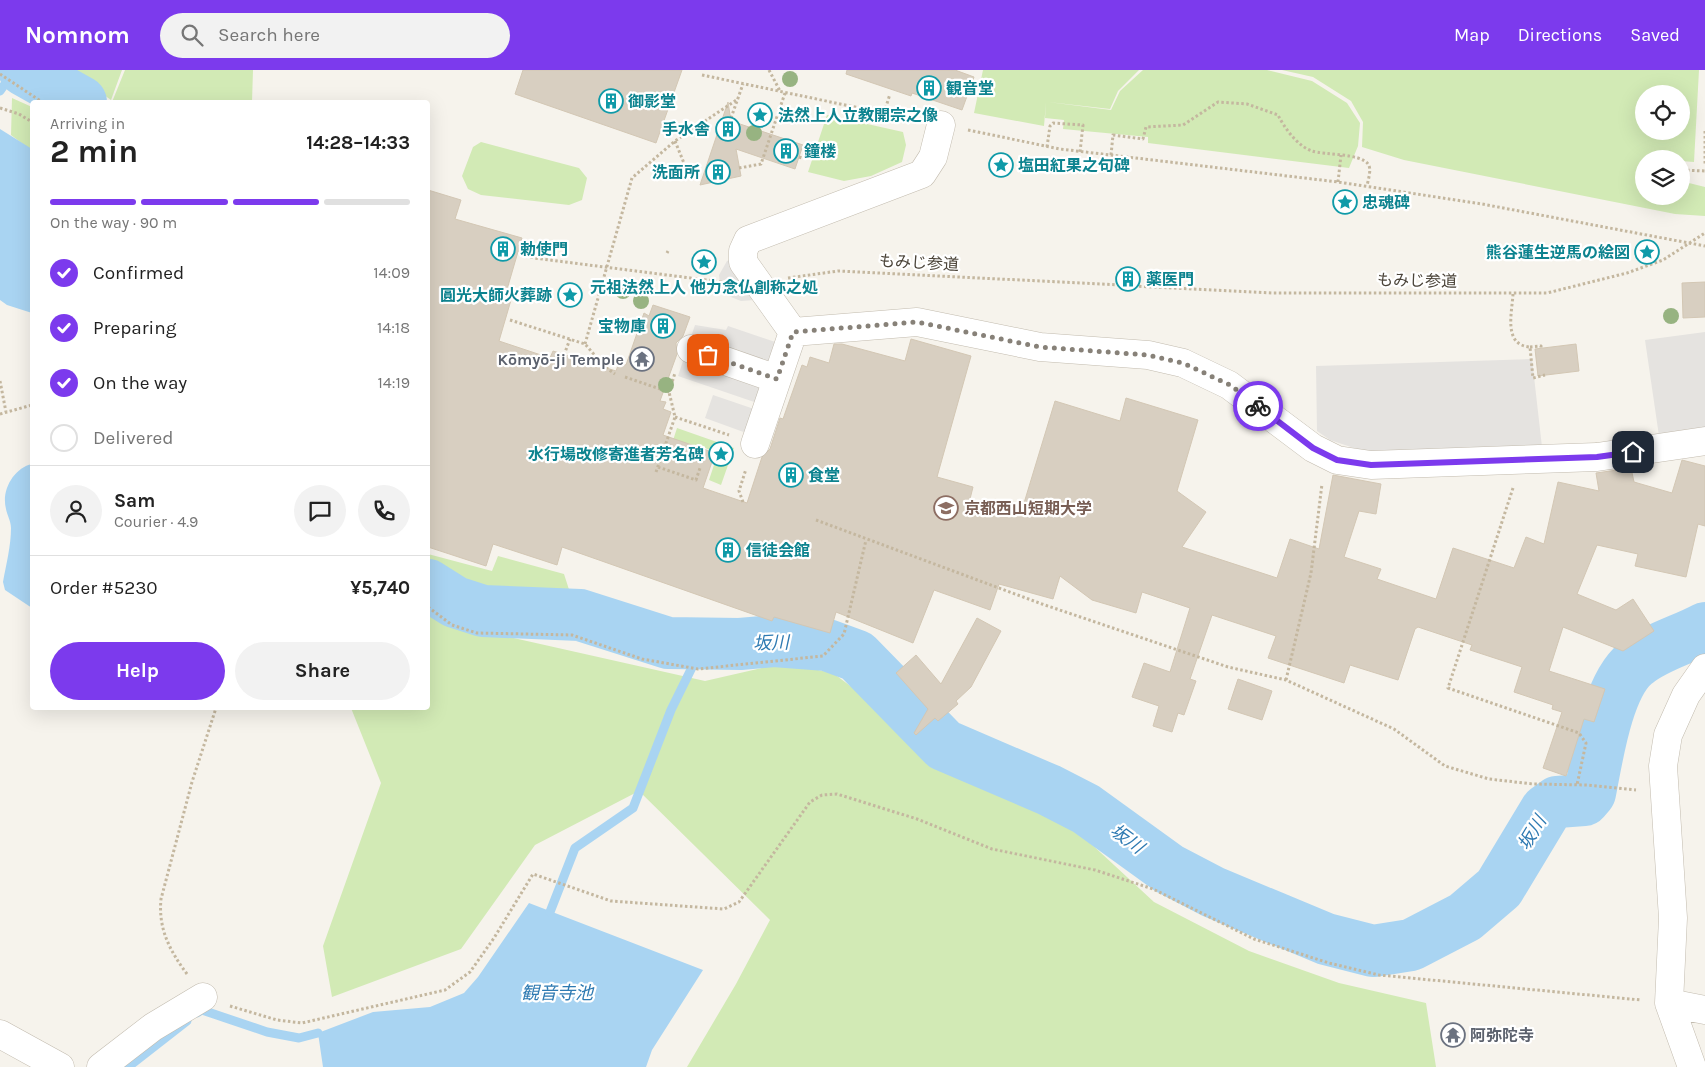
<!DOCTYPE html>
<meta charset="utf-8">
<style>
:root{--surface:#fff;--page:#f2f2f2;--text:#222;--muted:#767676;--line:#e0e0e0;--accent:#7c3aed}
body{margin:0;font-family:Karla,"Noto Sans JP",sans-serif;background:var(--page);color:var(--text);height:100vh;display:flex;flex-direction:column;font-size:19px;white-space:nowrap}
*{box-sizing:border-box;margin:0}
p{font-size:16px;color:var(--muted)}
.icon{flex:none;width:28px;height:28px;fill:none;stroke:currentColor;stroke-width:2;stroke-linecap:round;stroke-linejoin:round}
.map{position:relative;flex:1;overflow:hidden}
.drawer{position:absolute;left:30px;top:30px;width:400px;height:610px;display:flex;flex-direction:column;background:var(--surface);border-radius:5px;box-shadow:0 5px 20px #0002}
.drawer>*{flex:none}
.buttons{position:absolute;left:1635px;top:15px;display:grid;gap:10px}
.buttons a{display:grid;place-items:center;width:55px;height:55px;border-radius:50%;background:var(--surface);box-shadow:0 5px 20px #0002;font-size:25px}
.pin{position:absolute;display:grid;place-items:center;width:42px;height:42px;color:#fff;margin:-21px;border-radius:10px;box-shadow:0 2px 8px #0006}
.courier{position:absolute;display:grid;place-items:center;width:50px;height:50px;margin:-25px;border:4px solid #7c3aed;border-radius:50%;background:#fff;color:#222;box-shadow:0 1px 6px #0007}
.overview em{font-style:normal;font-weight:700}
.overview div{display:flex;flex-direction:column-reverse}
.overview{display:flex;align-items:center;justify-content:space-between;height:85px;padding:0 20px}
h1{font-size:32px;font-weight:700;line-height:38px}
.bar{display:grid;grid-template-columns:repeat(4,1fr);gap:8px 5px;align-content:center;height:60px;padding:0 20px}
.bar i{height:6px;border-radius:4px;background:var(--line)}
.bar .current{background:var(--accent)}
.bar p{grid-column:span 4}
.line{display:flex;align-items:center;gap:12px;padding:0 20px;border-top:1px solid var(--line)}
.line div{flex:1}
.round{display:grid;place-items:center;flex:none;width:52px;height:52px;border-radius:26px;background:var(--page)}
ol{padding:0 20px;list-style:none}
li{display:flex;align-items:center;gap:15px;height:55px}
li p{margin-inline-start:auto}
li .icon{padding:5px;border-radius:50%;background:var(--accent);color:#fff;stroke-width:4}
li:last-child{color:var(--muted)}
li i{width:28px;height:28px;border:2px solid var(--line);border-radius:50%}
.cta{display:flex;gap:10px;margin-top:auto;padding:10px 20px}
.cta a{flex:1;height:58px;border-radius:30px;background:var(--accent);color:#fff;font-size:20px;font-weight:700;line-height:58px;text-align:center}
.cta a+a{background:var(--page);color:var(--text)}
header{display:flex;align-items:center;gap:30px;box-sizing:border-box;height:70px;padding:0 25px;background:var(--accent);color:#fff}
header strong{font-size:24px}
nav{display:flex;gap:28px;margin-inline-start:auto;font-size:18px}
.search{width:350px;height:45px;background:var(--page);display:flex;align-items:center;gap:12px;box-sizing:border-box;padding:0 18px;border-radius:28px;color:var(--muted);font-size:19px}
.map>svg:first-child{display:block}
.green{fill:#d2eab5;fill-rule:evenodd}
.parking{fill:#e5e3e0}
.water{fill:#a9d4f2}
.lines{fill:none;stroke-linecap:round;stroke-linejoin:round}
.stream{stroke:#a9d4f2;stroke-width:9}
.river{stroke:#a9d4f2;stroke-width:52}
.building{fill:#d8cfc1;stroke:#d3c7b4}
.minor-casing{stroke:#c2bbae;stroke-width:29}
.path{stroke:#c4b79f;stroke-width:3;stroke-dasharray:2.5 2.5;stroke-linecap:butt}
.minor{stroke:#fff;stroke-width:28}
.tree{fill:#97b381}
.done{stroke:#878178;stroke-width:5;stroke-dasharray:0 9}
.route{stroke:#7c3aed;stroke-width:6}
.labels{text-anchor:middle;stroke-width:4.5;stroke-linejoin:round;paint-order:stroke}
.culture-label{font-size:16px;font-weight:bold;fill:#0d838f;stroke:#fff;text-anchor:start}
.street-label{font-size:16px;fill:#4b4439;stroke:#fff}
.worship-label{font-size:16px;font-weight:bold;fill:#5b616d;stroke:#fff;text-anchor:end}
.education-label{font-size:16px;font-weight:bold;fill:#785e54;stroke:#fff;text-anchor:start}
.water-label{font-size:18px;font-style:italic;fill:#2e7ab2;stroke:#fff}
</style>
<header>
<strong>Nomnom</strong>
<div class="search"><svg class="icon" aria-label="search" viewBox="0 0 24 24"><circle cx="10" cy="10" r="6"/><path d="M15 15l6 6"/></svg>Search here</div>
<nav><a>Map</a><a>Directions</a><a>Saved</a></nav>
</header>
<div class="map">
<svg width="1705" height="997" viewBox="0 0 1705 997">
<rect width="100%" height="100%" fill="#f6f3ec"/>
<!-- green -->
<path class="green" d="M69,0H122L111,30Z
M125,0H253L252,32H112Z
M983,0H1139L1118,21L1110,39L1048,32L1111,40L1120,21L1143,0H1267L1312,11L1347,33L1360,53L1358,76L1349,98L1148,73V67L1063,59L1064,50L1045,48L1046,32L1044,56L974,43Z
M1282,0H1699L1694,92L1681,91V89H1644V126H1681V111L1705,117V146L1675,144L1404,90L1362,77L1363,52L1351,31L1313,7ZM1644,24H1681V61H1644Z
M12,28L32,37V81L11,65Z
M827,45L903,62L906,75L902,92L871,106L844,111L808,102Z
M481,72L579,98L587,108L582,130L569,135L481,125L468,119L462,106L473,77Z
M677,358L734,378L721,415L709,410L718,383L697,375L687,403L665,395Z
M428,484L492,501L498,486L564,504L573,532L487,529L460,520L428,501Z
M428,535L469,558L705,611L783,593L833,603L893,648L940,693L1061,746L1154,832L1249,881L1339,913L1426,933L1436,997H687L736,914L770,850L639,721L535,775L461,879L332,927L323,876L381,713L351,638H428Z"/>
<!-- parking -->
<path class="parking" d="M745,185L755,230L741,231L721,223L719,205L727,191Z
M695,255L726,260L728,256L784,275L763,335L678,306Z
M1705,262V359L1659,366L1645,270Z
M1532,289L1542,377L1366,382L1330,370L1317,361L1316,296Z
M713,325L757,340L749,364L705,348Z"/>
<!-- water -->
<path class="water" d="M0,59L32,79V243L7,235L0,230Z
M32,394V538L5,520L3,512C6,495 11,476 11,458C11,451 7,445 6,439C1,420 14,398 32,394Z
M529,833L703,900L652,980L646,997H323L318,963L373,942L430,937L464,923L478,907Z"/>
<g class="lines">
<!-- stream -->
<path class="stream" d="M0,21L15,0
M550,842L575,778L633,738L671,640L703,575
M197,943L202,940L267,962L299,968L318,963
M128,997L187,951"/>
<!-- river -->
<path class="river" d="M24,0L81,32
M428,515L455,532L483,541L580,545L668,573L740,574L774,571L827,575L857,586L944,675L1049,720L1086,739L1169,799L1213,822L1326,869L1373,881L1411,875L1465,847L1499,818L1546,740L1557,732L1584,730L1590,723C1597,688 1607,616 1636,593C1655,577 1683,570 1705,558"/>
</g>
<!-- building -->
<path class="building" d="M523,0H682L656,73L515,24Z
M847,0H955L974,7L962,40L912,23L911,26L846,4Z
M728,32L731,51L803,75L795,99L736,79L741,106L700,115Z
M428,120L461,130L455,149L522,168L508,216L506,229L511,230L499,271L550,288L553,281L616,301L619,293L626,295L644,243L649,246L653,235L690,247L683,266L676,273L677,284L660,331L666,332L663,339L671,342L663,365L715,383L703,418L747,433L762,387L770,379L780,348L783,349L802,295L807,297L810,287L829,293L834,274H842L905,291L911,269L971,286L937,407L973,417L970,429L1021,443L1055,331L1120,351L1126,328L1198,350L1177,421L1206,442L1182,477L1277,508L1290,469L1319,479L1333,405L1381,414L1376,444L1359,441L1344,487L1381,499L1377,509L1436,529L1453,478L1514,498L1526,467L1544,474L1558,412L1599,421L1596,403L1631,398L1634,412L1672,423L1682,390L1705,396V456L1698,454L1686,507L1635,496L1638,484L1597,475L1577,524L1616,540L1633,529L1654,561L1623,581L1563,557L1549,601L1605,619L1594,652L1584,649L1566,706L1543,698L1562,642L1552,639L1553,635L1514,622L1522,597L1470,580L1472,575L1418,557L1415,559L1398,610L1350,595L1344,613L1268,588L1276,566L1212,545L1190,609L1196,611L1184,645L1178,643L1172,662L1153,656L1159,636L1132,627L1144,593L1170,602L1190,538L1142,522L1136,543L1092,530L1060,506L1053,529L999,514L990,540L934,520L913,573L836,542L830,563L774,547L772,551L562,477L557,495L493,474L486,496L428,477Z
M1705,212V247L1683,248L1682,213Z
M1576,274L1579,301L1538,306L1535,279Z
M977,548L1001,561L971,617L956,631L958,634L938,651L935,648L916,665L914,663L928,639L896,603L916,585L941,614Z
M1238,609L1272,621L1262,650L1228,639Z"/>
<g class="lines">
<!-- minor casing -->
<g class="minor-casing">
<path id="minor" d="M941,55L933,87L922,104L748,170L743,181V192L793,262L917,252L1040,277L1148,285L1183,293L1229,315L1313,378L1337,390L1371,395L1597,387L1705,371
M691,279L777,309
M755,374L793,262
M1669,933L1705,940
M0,964L60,997
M101,997L153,957L203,927
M1692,997L1669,933L1673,848L1663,696L1668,665L1686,625L1705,598"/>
</g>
<!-- path -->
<path class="path" d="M769,0L780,21
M0,4L42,32
M702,5L912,49
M0,38L19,44L32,52
M884,43L890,24
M731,48L743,14
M968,60L1060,79L1338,112L1482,134L1705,176
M1705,61V96
M675,71L690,108L696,107
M1047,77L1050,56L1053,53L1083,55L1080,82
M1111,85L1113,65L1143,69L1146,57L1183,55L1218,32L1247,34L1278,45C1284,57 1297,76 1312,81C1324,85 1360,83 1368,94C1372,99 1368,110 1367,116
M799,87L802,88
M739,98L761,94L785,23
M1682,100L1705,101
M1338,112L1341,85
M667,183L668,181
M521,184L534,188L722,212
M788,208L838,201L1121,215
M1134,216L1273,223H1547L1627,203L1663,190L1705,163
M1513,224C1512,243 1503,275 1530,277L1533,308L1545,305
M510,250L585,274L604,296L615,304
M585,274L632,108L675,71L738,29
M1530,277L1541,276V278
M564,285L570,269
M625,307L669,322
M0,311L6,342
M0,344L32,335
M675,347L729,365
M658,397L696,410L700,398
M656,402L675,347L669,322L675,303
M1513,418L1448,618L1579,663L1586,673L1577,715
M743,432L739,421L746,399
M816,450L1042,534L1228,597L1286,610L1394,659L1445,696L1489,709L1533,714L1587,715L1636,720
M428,537L452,555L477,563L572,565L642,589L698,599L823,586L844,564L866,470
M1286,610L1311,503L1322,414
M187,904C170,881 158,859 161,829L192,712L216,638
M230,936L277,950L302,953L445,920L470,902L494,868L533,804L611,831L724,839L739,832L810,732L822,725L837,724L917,749L992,779L1095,800L1153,819L1254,869L1329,893L1379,905L1641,930"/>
<!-- minor -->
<use href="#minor" class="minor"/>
</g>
<!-- trees -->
<g class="tree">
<circle cx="790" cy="9" r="8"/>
<circle cx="754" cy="63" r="8"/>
<circle cx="623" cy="221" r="8"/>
<circle cx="641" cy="231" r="8"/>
<circle cx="1671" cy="246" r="8"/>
<circle cx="666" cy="315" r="8"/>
</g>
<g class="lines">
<!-- done -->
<path class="done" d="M708,285L777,309L793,262L917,252L1040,277L1148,285L1183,293L1230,315L1258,336"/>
<!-- route -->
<path class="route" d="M1258,336L1313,378L1337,390L1371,395L1597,387L1633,382"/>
</g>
<!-- icons -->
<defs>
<g id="building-ring" transform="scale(1.25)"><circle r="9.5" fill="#fff" stroke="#0f9aa8" stroke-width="1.5"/><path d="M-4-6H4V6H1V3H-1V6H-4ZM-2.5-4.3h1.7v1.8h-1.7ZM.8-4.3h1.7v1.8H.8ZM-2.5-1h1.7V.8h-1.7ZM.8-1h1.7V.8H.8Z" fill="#0f9aa8"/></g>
<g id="sight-ring" transform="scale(1.25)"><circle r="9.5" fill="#fff" stroke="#0f9aa8" stroke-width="1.5"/><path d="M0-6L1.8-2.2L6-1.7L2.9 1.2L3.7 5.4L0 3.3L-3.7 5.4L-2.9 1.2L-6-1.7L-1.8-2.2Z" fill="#0f9aa8"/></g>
<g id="temple-ring" transform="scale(1.25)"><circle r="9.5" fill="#fff" stroke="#6b7280" stroke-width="1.5"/><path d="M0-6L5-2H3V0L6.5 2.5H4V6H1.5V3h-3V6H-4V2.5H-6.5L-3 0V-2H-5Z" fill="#6b7280"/></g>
<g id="university-ring" transform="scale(1.25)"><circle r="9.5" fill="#fff" stroke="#8d6e63" stroke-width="1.5"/><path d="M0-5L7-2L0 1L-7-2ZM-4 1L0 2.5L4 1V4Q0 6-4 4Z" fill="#8d6e63"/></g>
</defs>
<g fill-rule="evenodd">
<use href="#building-ring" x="929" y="18"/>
<use href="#building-ring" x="611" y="31"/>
<use href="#sight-ring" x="760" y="45"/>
<use href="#building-ring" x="728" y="59"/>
<use href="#building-ring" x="786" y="81"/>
<use href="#sight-ring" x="1001" y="95"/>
<use href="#building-ring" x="718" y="102"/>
<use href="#sight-ring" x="1345" y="132"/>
<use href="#building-ring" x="503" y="179"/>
<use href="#sight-ring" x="1647" y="182"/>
<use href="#sight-ring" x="704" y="192"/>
<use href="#building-ring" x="1128" y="209"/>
<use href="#sight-ring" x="570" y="225"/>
<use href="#building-ring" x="663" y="256"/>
<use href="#temple-ring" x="642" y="289"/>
<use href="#sight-ring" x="721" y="384"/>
<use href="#building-ring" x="791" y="405"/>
<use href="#university-ring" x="946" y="438"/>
<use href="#building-ring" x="728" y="480"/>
<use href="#temple-ring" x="1453" y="965"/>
</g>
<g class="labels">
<!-- culture labels -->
<g class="culture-label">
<text x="946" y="24">観音堂</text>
<text x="628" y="37">御影堂</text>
<text x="778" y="51">法然上人立教開宗之像</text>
<text x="710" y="65" text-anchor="end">手水舎</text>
<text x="804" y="87">鐘楼</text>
<text x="1018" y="101">塩田紅果之句碑</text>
<text x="700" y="108" text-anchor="end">洗面所</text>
<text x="1362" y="138">忠魂碑</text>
<text x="520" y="185">勅使門</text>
<text x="1630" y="188" text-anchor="end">熊谷蓮生逆馬の絵図</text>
<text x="1146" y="215">薬医門</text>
<text x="704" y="223" text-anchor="middle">元祖法然上人 他力念仏創称之処</text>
<text x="552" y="231" text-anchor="end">圓光大師火葬跡</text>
<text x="646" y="262" text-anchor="end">宝物庫</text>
<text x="704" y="390" text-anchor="end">水行場改修寄進者芳名碑</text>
<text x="808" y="411">食堂</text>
<text x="746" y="486">信徒会館</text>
</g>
<!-- street labels -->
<g class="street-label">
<text transform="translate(919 192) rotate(3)" y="6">もみじ参道</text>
<text transform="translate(1417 210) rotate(1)" y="6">もみじ参道</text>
</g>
<!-- worship labels -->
<g class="worship-label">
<text x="624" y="295">Kōmyō-ji Temple</text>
<text x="1470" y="971" text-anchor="start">阿弥陀寺</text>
</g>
<!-- education labels -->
<g class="education-label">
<text x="964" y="444">京都西山短期大学</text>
</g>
<!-- water labels -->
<g class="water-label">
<text transform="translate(771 573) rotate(-2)" y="6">坂川</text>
<text transform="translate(1532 763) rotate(-59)" y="6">坂川</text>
<text transform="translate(1127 769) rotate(36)" y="6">坂川</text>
<text x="557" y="929">観音寺池</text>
</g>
</g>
</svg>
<div class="buttons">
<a><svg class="icon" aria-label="locate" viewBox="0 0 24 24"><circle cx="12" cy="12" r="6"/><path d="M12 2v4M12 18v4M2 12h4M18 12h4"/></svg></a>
<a><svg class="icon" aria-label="layers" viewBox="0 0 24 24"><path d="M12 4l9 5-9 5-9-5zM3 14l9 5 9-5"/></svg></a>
</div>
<div class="pin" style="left:708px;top:285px;background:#ea580c"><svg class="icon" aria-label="bag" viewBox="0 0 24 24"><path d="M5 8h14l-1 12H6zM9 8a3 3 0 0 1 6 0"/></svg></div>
<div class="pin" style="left:1633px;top:382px;background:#1f2937"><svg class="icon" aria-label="home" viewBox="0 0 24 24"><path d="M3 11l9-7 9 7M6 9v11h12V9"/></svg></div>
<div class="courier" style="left:1258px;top:336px"><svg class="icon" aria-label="bike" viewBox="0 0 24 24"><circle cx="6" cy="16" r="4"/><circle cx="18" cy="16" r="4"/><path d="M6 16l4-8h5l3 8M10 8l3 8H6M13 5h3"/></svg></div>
<section class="drawer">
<div class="overview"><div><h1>2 min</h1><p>Arriving in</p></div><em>14:28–14:33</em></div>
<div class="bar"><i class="current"></i><i class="current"></i><i class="current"></i><i></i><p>On the way · 90 m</p></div>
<ol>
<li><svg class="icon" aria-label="check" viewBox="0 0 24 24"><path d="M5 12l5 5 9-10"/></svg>Confirmed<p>14:09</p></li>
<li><svg class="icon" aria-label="check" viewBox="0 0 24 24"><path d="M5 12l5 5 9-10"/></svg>Preparing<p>14:18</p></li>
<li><svg class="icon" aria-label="check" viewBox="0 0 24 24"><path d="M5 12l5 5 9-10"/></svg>On the way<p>14:19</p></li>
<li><i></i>Delivered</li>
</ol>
<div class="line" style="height:90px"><a class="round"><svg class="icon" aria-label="person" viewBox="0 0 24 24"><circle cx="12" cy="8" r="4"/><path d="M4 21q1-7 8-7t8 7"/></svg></a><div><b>Sam</b><p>Courier · 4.9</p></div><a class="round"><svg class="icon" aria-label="chat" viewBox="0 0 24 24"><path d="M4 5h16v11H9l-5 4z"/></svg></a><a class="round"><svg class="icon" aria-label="phone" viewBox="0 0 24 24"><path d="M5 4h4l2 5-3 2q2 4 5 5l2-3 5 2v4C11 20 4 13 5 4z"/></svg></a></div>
<div class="line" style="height:65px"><div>Order #5230</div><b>¥5,740</b></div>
<div class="cta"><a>Help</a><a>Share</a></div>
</section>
</div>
